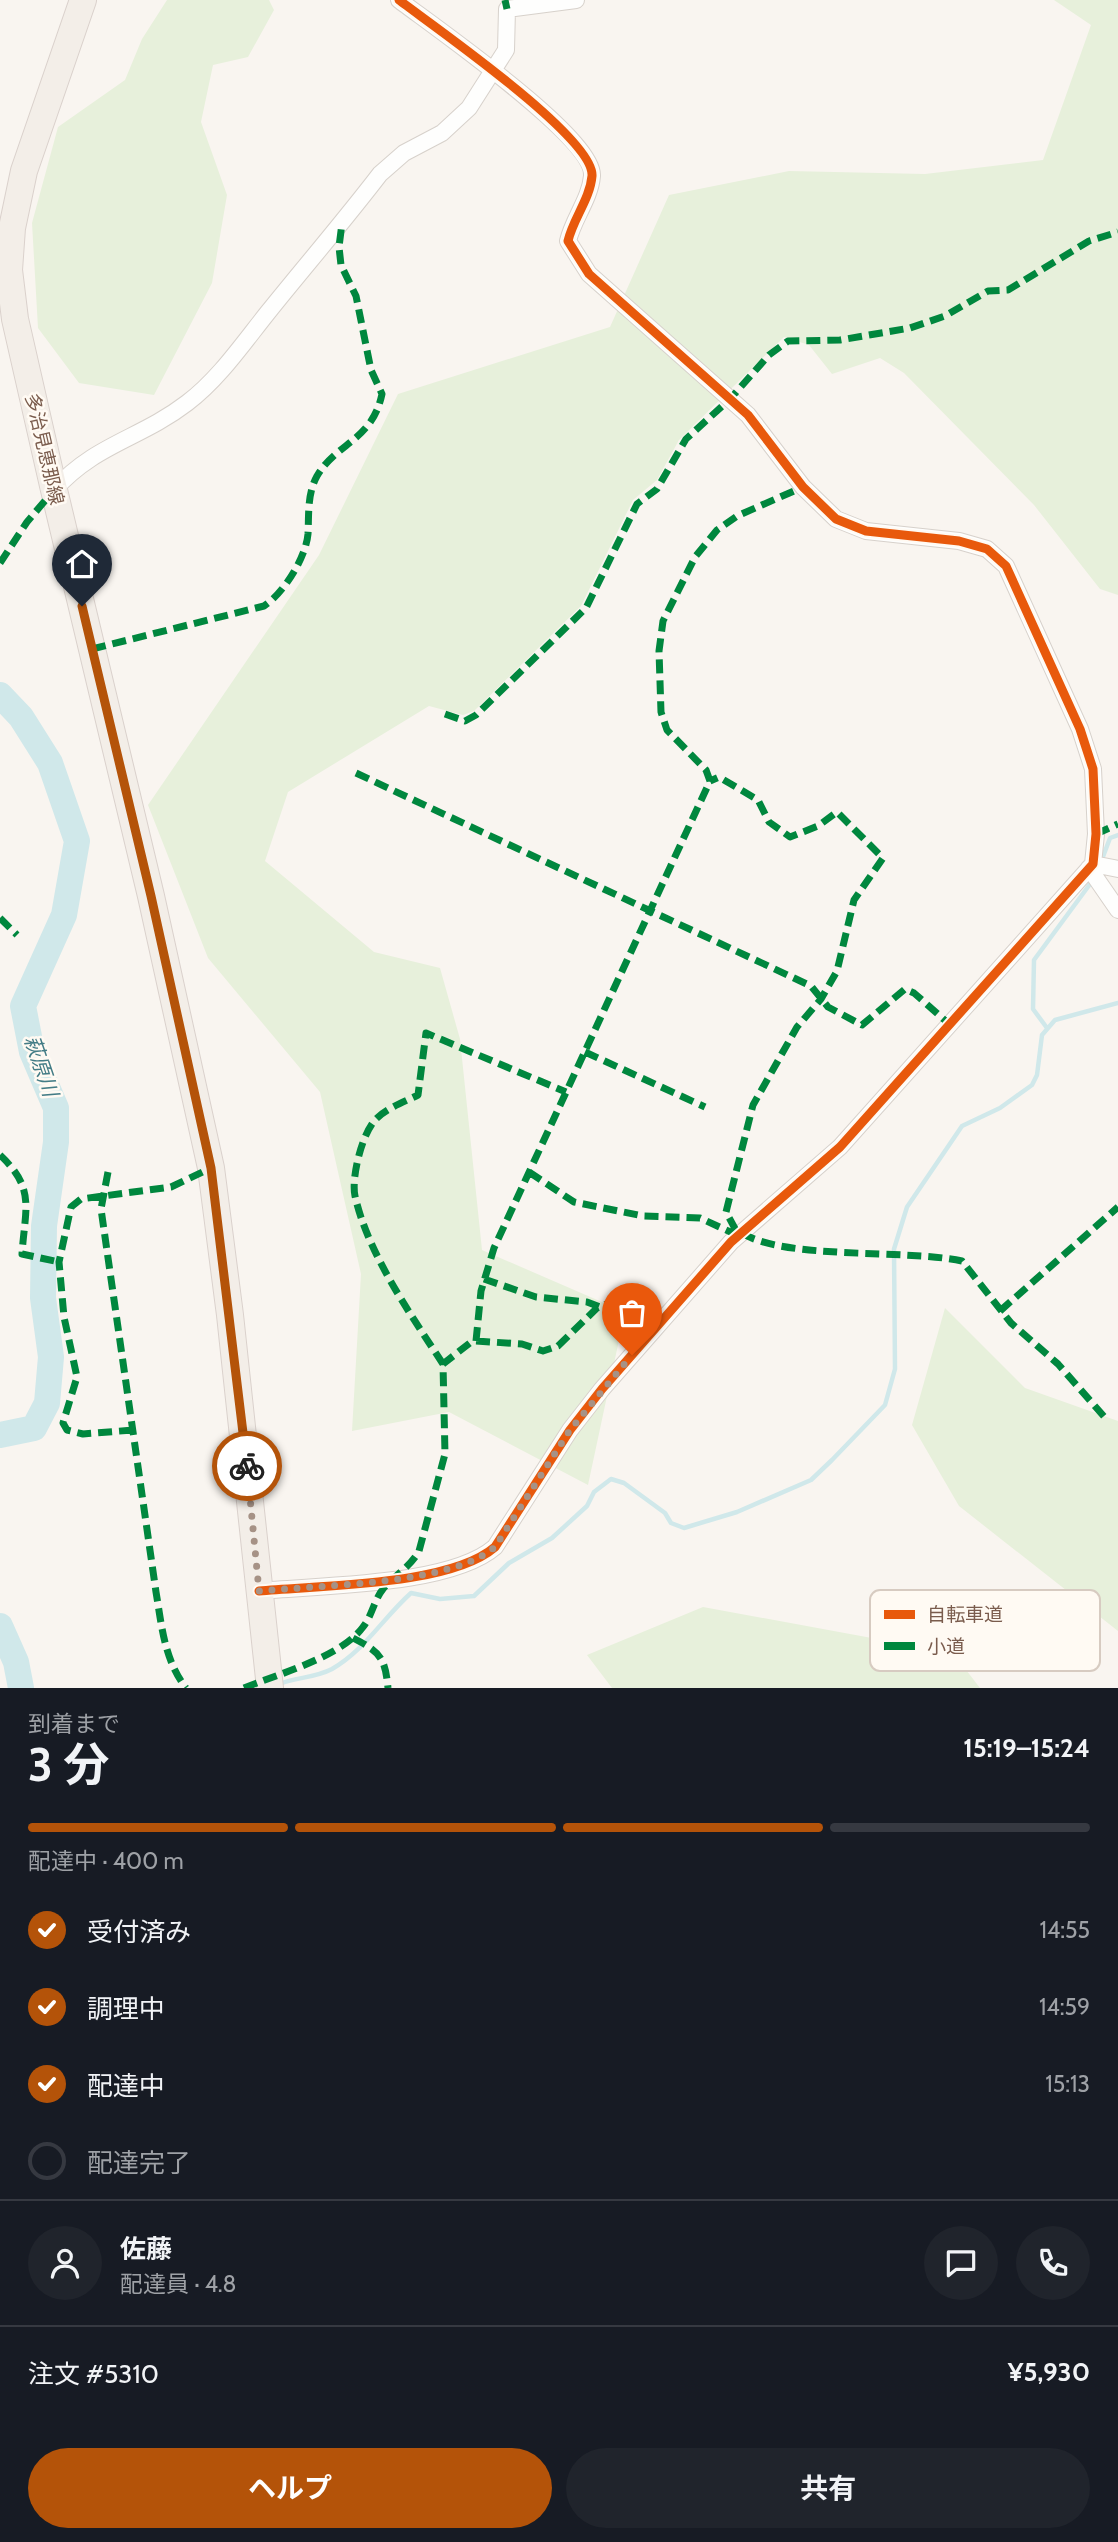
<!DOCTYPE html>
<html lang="ja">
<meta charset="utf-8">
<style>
:root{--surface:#171b24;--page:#20242c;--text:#f1f3f6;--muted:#9ea1a6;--line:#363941;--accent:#b45309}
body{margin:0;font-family:Cabin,"Noto Sans JP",sans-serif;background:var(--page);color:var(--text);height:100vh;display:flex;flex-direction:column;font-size:26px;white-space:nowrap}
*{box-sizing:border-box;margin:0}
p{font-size:23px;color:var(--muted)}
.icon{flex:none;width:38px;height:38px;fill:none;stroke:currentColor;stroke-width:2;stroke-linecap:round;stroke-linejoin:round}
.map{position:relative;height:1688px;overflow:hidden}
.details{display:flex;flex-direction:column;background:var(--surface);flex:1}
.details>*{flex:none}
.pin{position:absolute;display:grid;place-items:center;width:60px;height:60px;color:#fff;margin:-72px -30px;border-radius:50% 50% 50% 0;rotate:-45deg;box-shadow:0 0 7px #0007}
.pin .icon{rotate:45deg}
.courier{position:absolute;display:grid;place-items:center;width:70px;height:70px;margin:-35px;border:5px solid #b45309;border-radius:50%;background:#fff;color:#222;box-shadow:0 2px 9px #0007}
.head em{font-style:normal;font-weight:700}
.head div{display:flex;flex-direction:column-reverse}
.head{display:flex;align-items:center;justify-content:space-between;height:119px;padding:0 28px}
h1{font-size:46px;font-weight:700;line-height:52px}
.bar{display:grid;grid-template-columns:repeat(4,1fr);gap:10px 7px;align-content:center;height:84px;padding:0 28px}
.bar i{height:9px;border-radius:5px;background:var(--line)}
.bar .on{background:var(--accent)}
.bar p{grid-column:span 4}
.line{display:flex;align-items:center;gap:18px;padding:0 28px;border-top:2px solid var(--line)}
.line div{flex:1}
.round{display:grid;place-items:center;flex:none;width:74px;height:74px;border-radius:37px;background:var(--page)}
ol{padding:0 28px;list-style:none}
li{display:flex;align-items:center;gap:21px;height:77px}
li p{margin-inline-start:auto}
li .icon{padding:7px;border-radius:50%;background:var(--accent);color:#fff;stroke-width:4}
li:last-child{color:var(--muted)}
li i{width:38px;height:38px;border:4px solid var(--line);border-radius:50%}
.primary-button{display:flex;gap:14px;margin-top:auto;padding:14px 28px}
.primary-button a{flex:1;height:80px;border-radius:42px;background:var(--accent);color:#fff;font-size:28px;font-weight:700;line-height:80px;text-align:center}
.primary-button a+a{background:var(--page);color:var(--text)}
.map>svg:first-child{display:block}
.green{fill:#e7f0db}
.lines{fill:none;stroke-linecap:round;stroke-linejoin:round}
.stream{stroke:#d0e8ea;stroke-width:4.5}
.river{stroke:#d0e8ea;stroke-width:26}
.minor-casing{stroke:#d7d1cb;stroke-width:18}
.primary-casing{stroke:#dad1cc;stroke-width:28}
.minor{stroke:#fefefd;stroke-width:16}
.primary{stroke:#f3eee8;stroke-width:26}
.quiet{stroke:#00873e;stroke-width:7;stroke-dasharray:14 7;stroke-linecap:butt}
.cycleway-casing{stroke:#fffaf3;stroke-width:13}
.cycleway{stroke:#e8590c;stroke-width:9}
.done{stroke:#a69286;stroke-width:7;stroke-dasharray:0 12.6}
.route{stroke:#b45309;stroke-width:9}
.labels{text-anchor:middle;stroke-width:5;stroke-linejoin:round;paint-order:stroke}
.street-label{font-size:19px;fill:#7a5c4d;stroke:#fffaf3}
.water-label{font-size:21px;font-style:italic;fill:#437c86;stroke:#fffaf3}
.key{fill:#fffaf3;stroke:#d7cbc1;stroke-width:2}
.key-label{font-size:19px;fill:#7a5c4d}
</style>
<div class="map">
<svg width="1118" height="1688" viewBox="0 0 1118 1688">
<rect width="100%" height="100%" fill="#f9f5f0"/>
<!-- green -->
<path class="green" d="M167,0H269L274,10L248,57L213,65L201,122L227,195L212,283L154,395L79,383L38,328L32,223L58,127L125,80L142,39Z
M1054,0H1118V595L1100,589L1034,505L904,373L880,358L832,374L809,345L784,337L679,440L657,480L633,500L581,606L474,711L463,715L429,706L288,792L265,861L374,952L440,968L460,1039L482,1250L625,1312L588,1485L449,1412L352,1431L361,1274L320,1092L208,958L148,805L319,555L398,394L610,327L669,195L789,171L925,174L1043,160L1091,25Z
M945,1308L1025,1388L1118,1421V1631L959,1506L912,1425Z
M703,1607L953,1653L980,1688H612L587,1655Z"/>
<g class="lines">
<!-- stream -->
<path class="stream" d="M1101,862L1110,838L1118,835
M1047,1028L1033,1009L1034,960L1093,880
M279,1684C297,1677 315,1678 332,1669C365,1650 383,1618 411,1593L440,1599L474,1596L509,1563L552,1538L587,1506L594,1492L611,1479L624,1483L665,1513L671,1523L684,1528L737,1512L811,1480L832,1460L885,1405L895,1369L894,1249L907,1207L962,1126L1000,1108L1032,1085L1037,1075L1042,1035L1055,1020L1118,1003"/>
<!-- river -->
<path class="river" d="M0,695L21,717L50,763L77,841L64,915L23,1006L32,1052L56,1108V1142L44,1226L43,1298L51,1357L47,1403L34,1428L0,1435
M0,1626L16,1662L21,1688"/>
<!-- minor casing -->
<g class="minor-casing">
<path id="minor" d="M54,490C95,444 140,439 187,403C219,379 244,342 269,311C306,265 344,221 380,174L404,153L442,133L469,108L506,50L507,9L576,0
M1093,864L1118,869
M1089,868L1118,910
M259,1591C321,1585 450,1586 495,1547L570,1430L602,1389L731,1242L840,1147L1093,864L1096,834L1093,769L1080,729L1006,566L987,549L959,541L866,531L836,519L803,487L748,415L589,274L568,241C573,219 590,199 592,176C595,138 433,26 399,0"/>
</g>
<!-- primary casing -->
<g class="primary-casing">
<path id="primary" d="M83,0L24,171L12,228L9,270L15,319L54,490L151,896L211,1168L230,1315L270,1688"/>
</g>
<!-- minor -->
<use href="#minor" class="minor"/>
<!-- primary -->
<use href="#primary" class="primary"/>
<!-- quiet -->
<path class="quiet" d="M505,0L507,9
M0,563L27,522L54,490
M92,649L264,606C284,593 306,557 308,534C309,515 307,494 317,476C337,442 372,441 382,394L371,370L356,296L341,265L339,247L342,223
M445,714L465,721L476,715L586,608L637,504L657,489L686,439L730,399L769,355L788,341L840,340L910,328L945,316L988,291L1008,290L1089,241L1118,232
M356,773L811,986L828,1007L862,1025L905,989L914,993L948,1023
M1096,834L1118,824
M0,918L17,935
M585,1052L705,1107
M0,1155C36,1189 25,1208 22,1254L59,1262
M108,1172L101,1209L156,1592C162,1627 164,1659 186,1688
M529,1172L574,1202L643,1216L700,1218L739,1236L726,1212L753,1105L797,1027L821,999L837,971L854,900L883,858L837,812L818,826L790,837L769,822L758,800L719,777L710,781
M742,1233C784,1260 907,1249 962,1261L1011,1323L1058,1364L1108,1421
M484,1279L536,1297L587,1302L600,1307
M1000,1311L1118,1207
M476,1341L481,1291L494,1248L710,781L706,770L667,730L661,712L659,651L663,621L695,557L717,530L737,516L803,487
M443,1364C411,1315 368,1254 355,1196C351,1178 362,1133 376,1119C387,1108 404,1102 418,1095L426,1033L566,1092
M133,1430L83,1434L67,1430L63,1423L77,1377L64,1317L59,1262L71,1207L81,1199L171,1187L211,1168
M353,1638C380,1652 385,1657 388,1688
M244,1688C278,1674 341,1657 363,1627C372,1616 374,1600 383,1589C395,1575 410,1567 419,1551L445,1454L443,1364L471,1342L476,1341L522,1344L543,1351L558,1346L597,1308L612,1302L634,1300L670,1314"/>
<!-- cycleway casing -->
<g class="cycleway-casing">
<path id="cycleway" d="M259,1591C321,1585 450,1586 495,1547L570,1430L602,1389L731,1242L840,1147L1093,864L1096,834L1093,769L1080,729L1006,566L987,549L959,541L866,531L836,519L803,487L748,415L589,274L568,241C573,219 590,199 592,176C595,138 433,26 399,0"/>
</g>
<!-- cycleway -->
<use href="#cycleway" class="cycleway"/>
</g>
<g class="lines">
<!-- done -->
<path class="done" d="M247,1466L259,1591C321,1585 450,1585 495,1547L570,1430L632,1355"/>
<!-- route -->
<path class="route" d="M82,606L151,896L211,1168L247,1466"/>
</g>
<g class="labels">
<!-- street labels -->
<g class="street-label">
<text transform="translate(45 449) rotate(77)" y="7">多治見恵那線</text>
</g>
<!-- water labels -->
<g class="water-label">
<text transform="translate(41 1066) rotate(71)" y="7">萩原川</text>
</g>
</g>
<!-- legend -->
<rect x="870" y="1590" width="230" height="81" rx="10" class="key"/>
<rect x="884" y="1610" width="31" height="9" fill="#e8590c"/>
<rect x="884" y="1642" width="31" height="8" fill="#00873e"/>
<g class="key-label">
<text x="927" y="1621">自転車道</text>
<text x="927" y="1653">小道</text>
</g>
</svg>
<div class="pin" style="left:632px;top:1355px;background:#ea580c"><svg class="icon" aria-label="bag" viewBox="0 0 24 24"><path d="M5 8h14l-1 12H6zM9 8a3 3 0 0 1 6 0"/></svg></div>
<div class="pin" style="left:82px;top:606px;background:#1f2937"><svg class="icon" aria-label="home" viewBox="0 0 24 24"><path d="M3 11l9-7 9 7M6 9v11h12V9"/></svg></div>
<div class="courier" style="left:247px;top:1466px"><svg class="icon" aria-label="bike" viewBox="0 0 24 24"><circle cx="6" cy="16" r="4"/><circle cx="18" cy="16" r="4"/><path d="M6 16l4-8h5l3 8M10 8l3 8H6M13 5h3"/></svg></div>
</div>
<section class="details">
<div class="head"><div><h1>3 分</h1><p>到着まで</p></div><em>15:19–15:24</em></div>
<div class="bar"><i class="on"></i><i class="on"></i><i class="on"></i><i></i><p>配達中 · 400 m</p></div>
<ol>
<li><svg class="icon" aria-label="check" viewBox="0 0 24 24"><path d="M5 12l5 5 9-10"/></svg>受付済み<p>14:55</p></li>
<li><svg class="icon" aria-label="check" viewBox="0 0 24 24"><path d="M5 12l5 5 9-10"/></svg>調理中<p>14:59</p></li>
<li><svg class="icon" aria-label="check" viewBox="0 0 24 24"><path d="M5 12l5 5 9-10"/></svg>配達中<p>15:13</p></li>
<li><i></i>配達完了</li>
</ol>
<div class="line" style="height:126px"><a class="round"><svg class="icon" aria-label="person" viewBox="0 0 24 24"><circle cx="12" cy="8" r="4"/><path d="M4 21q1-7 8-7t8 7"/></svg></a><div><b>佐藤</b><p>配達員 · 4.8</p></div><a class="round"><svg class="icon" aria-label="chat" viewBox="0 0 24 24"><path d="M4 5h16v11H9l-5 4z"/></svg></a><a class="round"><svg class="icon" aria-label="phone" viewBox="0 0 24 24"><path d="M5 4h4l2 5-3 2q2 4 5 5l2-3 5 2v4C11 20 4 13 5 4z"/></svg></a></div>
<div class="line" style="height:91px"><div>注文 #5310</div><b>¥5,930</b></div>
<div class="primary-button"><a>ヘルプ</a><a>共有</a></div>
</section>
